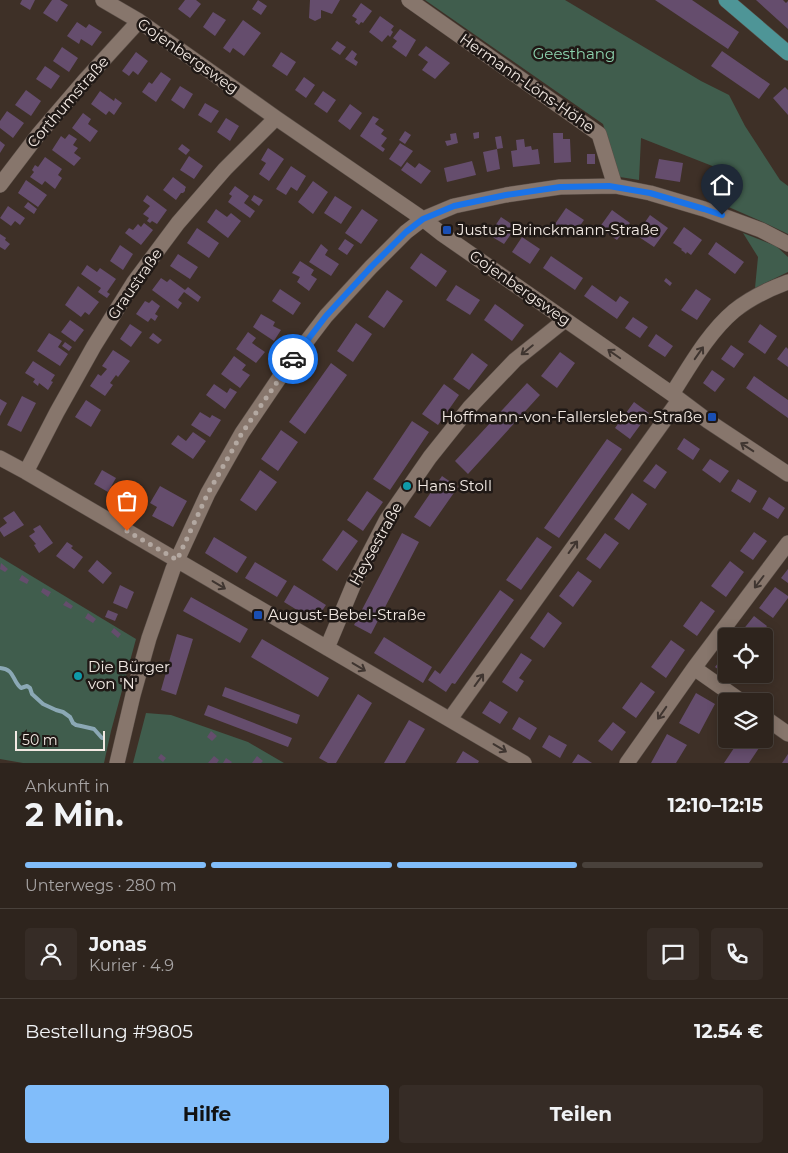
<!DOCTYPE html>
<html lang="de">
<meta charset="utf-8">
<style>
:root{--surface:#2e241d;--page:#362c26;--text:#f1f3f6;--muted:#a7a4a4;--line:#49413b;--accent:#81bdfa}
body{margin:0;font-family:Montserrat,sans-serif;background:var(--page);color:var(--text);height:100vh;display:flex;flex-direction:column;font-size:19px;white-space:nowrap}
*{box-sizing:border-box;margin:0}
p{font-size:16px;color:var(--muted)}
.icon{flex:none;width:28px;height:28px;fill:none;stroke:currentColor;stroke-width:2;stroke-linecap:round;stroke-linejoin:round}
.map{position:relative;height:763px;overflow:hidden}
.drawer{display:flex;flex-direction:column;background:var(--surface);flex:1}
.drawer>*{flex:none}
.buttons{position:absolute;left:718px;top:628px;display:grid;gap:10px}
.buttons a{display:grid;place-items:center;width:55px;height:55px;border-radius:5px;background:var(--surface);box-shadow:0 2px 12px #0003,0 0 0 1px var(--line);font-size:25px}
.scale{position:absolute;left:15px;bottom:12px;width:90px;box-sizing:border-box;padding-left:5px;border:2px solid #f2e9e3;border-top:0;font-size:14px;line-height:18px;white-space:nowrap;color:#f2e9e3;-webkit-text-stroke:4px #201916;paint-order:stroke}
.pin{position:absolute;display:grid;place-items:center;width:42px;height:42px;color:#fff;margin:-51px -21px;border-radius:50% 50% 50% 0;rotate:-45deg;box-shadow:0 0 5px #0007}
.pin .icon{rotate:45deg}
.courier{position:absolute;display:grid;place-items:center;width:50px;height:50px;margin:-25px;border:4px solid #1a73e8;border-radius:50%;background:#fff;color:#222;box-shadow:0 1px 6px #0007}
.head em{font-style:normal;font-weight:700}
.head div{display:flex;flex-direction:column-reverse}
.head{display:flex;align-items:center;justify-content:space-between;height:85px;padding:0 25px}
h1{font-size:32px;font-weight:700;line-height:38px}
.bar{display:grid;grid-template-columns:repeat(4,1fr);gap:8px 5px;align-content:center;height:60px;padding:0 25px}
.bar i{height:6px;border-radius:4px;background:var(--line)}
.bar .selected{background:var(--accent)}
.bar p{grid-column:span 4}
.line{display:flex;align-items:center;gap:12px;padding:0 25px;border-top:1px solid var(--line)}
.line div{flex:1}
.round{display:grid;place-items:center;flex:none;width:52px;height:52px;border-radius:5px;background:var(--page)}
.button{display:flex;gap:10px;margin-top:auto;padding:10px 25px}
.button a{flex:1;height:58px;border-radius:5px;background:var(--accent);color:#111;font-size:20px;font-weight:700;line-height:58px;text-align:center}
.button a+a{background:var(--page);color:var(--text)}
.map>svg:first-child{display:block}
.green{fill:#405d4d}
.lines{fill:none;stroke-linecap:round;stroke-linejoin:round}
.stream{stroke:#8ba8b5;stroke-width:4}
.building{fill:#654d6d}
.minor-casing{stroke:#5a4e47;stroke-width:16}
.major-casing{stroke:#5a4e47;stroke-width:16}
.minor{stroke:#87766c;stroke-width:15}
.major{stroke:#4e9597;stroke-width:15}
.oneway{stroke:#3f3530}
.done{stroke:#b3a8a1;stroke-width:5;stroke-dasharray:0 9}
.route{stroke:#1a73e8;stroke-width:6}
.transit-dot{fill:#1a4fb4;stroke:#201916;stroke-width:2}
.culture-dot{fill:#0f9aa8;stroke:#201916;stroke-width:2}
.labels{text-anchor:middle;stroke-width:5;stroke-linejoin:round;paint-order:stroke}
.park-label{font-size:15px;fill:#8dd4af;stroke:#201916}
.street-label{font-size:15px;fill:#f2e9e3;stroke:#201916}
.poi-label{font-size:15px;fill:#f2e9e3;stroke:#201916;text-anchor:start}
</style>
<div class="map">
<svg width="788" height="763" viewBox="0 0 788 763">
<rect width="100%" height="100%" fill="#3e3027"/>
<!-- green -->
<path class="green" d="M425,0H565L701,81L729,95L745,126L780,180L788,186V234L765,223L708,198L720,169L641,138L639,180L620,177L603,124Z
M743,233L776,246L788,257V272L755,288L758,257Z
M0,557L136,639L111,731L104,763H23L0,759Z
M146,713L171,715L248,742L284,763H133Z"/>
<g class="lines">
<!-- stream -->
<path class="stream" d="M0,668C15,669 12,681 21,688L27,686L30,688L32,694L43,704L56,710L63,712L70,717L73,723L76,725L81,726L94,729L102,738"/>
</g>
<!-- building -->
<path class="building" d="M22,0H35L30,10L20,4Z
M52,0H60L68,5L57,22L43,13Z
M185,0H196L201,4L190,18L178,9Z
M258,0L267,6L261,15L252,9Z
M310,0H340L332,14L321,10V18L315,21L309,18Z
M655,0H692L739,32L728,49Z
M756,0H783L786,3L788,1V29Z
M361,3L372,11L363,23L361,22L359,25L355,22L357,19L352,16Z
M213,12L226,20L215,36L203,27Z
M380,16L394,26L391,30L393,32L390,37L388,35L382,42L369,32Z
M243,20L261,33L244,56L233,48L230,53L223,48Z
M77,22L86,28L89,24L102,32L92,46L81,39L79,44L67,36Z
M400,29L416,40L406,57L392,47L397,41L393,38Z
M337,41L346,47L340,55L331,49Z
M426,46L450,63L435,79L422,70L428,62L418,55Z
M62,47L78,58L69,72L53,61Z
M352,50L357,54L354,59L358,62L356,66L345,59Z
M722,51L770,84L759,99L711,66Z
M136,52L148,61L138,75L133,71L129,76L122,71Z
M281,52L296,62L287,76L272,66Z
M45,66L60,76L51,89L36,79Z
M161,72L171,79L156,102L142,92L149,82L152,84Z
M304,77L315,85L306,98L295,90Z
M180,86L193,94L184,109L171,100Z
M785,87L788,90V115L773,98Z
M26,90L41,101L31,116L15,105Z
M100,91L114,101L115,98L122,103L114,115L109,111L106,115L91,104Z
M323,91L336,100L327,113L314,104Z
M205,103L219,111L211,123L198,115Z
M350,104L362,113L350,130L338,121Z
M7,111L24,123L13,138L0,128V121Z
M83,113L91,119L88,124L98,131L90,142L72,128Z
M373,116L379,119L375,124L384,130L381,134L387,138L381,146L385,149L383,152L360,136Z
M226,118L239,126L230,141L217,132Z
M405,131L411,135L405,144L399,140Z
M479,132V138L474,139L473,133Z
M456,133L458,143L447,146L445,141L451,140L450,134Z
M553,133H563V139H570L571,162L554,163Z
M69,134L77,139L73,145L78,148L74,153L81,158L74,166L52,150L61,136L65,139Z
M501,136L503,148L497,149L495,137Z
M524,139L525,147L531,146L532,150L538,149L540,164L513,167L511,151L517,150L516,140Z
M0,141L5,145L0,153Z
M400,143L413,151L401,167L389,159Z
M182,144L190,150L186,155L178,149Z
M268,148L284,159L269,181L259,174L266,163L261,160Z
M497,149L500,169L487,172L483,152Z
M587,154H595V164H587Z
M189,156L203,166L194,179L180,170Z
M45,157L62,169L58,175L62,178L55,189L45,181L42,185L30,177L34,172L32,170L35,165L38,167Z
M659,159L683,163L680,182L655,178Z
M472,161L476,175L447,182L444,168Z
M407,162L415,168L419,163L431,171L421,184L401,170Z
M291,166L306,176L297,191L291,187L286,195L276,189Z
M173,177L186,187L185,189V191L183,193H181L176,200L163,190Z
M26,180L47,195L38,207L18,193Z
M313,181L328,192L313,214L298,202Z
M235,186L249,196L244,203L255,211L250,218L228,202L232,196L229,194Z
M147,195L167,210L157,224L152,221L150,223L147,221L149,218L143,214L150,206L143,201Z
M254,195L263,200L259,206L251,200Z
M335,196L352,207L341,224L324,213Z
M28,202L37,209L34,214L24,207Z
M8,206L25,218L20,225L15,221L11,226L0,218Z
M566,208L584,220L573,236L555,224Z
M216,209L227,217L231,213L241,221L228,238L207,222Z
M362,209L378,220L361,244L345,233Z
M612,210L630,223L617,240L599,228Z
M650,215L668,228L654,247L636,235Z
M501,217L516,227L504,244L489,235Z
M144,223L153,230L141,245L125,233L129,228L133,230L138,224L141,227Z
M684,227L702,240L691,255L687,252L686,254L684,252L681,250L682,249L673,243Z
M197,228L219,243L209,258L187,243Z
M0,234L6,238L5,240L10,244L5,250L0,247Z
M522,237L540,249L530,264L512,252Z
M345,239L354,245L347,255L338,249Z
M716,242L744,262L735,274L708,254Z
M321,244L328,250L325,255L339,264L331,276L309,262Z
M120,245L133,254L123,270L110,261Z
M421,253L447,271L436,287L410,268Z
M178,254L198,267L190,279L170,266Z
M551,256L583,278L575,290L543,268Z
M300,261L314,270L311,275L317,279L309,291L297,282L300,277L292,273Z
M87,265L97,272L100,268L116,279L107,292L110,294L107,298L98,292L101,288L81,274Z
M161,278L167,282L170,279L185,290L188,287L201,297L198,302L184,292L178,300L182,303L178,309L152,290Z
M666,278L672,283L670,286L664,281Z
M456,285L480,300L470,315L446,300Z
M592,285L616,302L620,296L629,302L617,319L584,296Z
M78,286L99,302L89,315L85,312L81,317L65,305Z
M280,289L301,303L293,315L272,301Z
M696,289L711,299L697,320L681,310Z
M387,290L403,301L384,328L368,317Z
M152,300L160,306L155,314L158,316L155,321L151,318L148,322L136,314L145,301L149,303Z
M495,304L524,325L512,341L484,320Z
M261,314L275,322L273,326L281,330L274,341L253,327Z
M633,317L648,327L640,338L625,328Z
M70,320L84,330L75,342L61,332Z
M356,323L372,334L353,362L337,351Z
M130,324L142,332L131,347L120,339Z
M760,324L777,336L765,354L748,342Z
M248,332L256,338L252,343L265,352L256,363L236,349Z
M49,333L62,341L58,347L68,354L60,366L37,351Z
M153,333L162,340L158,344L149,338Z
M656,334L673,346L665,357L648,346Z
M65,342L72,347L69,351L62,346Z
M731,345L744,354L734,368L721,359Z
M786,347L788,349V367L777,359Z
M113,350L130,361L118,377L116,375L110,383L113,385L105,396L90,386L98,374L101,376L107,369L102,366Z
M560,352L575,363L557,388L541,376Z
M472,353L488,365L469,390L453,379Z
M234,356L246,365L242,370L250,375L240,388L221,374Z
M33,361L55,375L51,381L53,382L48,390L39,383L38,386L33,382L35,379L25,373Z
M331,363L347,375L305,434L289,422Z
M712,370L725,379L715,392L703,383Z
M754,376L788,400V418L746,388Z
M527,383L540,395L468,474L455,461Z
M214,384L227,393L230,388L237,392L225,409L206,395Z
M444,384L459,395L438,425L422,414Z
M22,396L36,403L21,432L7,425Z
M0,399L7,403L0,416Z
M86,400L101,410L91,427L75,417Z
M634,402L649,413L630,439L615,428Z
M200,412L210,418L212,415L221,420L210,437L191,425Z
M412,421L429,432L390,490L373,479Z
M281,430L298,442L278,471L261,459Z
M193,432L206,441L193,459L171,444L178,435L186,441Z
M684,438L700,449L693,460L677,449Z
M607,439L622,449L559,538L544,528Z
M710,459L729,471L720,483L702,470Z
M656,464L667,472L655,489L643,481Z
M102,470L116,478L108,492L94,484Z
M260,470L277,482L256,511L240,500Z
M442,476L458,487L430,527L414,517Z
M738,479L757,491L750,503L731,491Z
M160,486L187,501L173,527L152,516L157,507L150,503Z
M132,487L146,495L137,509L124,501Z
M367,491L383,502L363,531L347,520Z
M632,493L647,504L629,530L614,519Z
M769,497L785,508L778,519L762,509Z
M14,511L24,525L4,537L0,531V528L7,523L3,518Z
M40,525L53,543L39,553L34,545L36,544L29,536L35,532L33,529Z
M343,530L358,541L337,571L322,560Z
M754,532L767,541L753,560L740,551Z
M402,533L419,542L371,634L354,625Z
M605,533L619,543L600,569L586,559Z
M214,537L247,557L237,573L205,553Z
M537,537L552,547L521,590L506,580Z
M67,542L73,546L71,548L83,557L74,569L56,556Z
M97,560L112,573L103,584L88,571Z
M730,561L744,572L726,597L711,586Z
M255,562L287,581L277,597L245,578Z
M1,563L8,569L5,572L0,569Z
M788,569V583L781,578Z
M578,571L592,581L573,607L559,596Z
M22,575L29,580L27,584L19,580Z
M120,585L134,592L127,609L113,603Z
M294,585L326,605L315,621L284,602Z
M775,587L788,596V598L773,618L759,608Z
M43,588L51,592L48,597L41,592Z
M500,590L514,600L455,684L452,683L446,692L428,680L435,670L440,674Z
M191,597L248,629L240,643L183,611Z
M66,601L73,606L71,609L63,605Z
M701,601L715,611L697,636L683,626Z
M108,610L118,614L115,621L105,617Z
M548,612L562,623L544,648L530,638Z
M88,613L96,619L93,623L85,618Z
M754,616L767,626L760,636H738Z
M114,628L121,634L118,638L111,632Z
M177,634L193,639L176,695L161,690Z
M384,637L432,667L423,683L374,653Z
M262,639L329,678L318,697L251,657Z
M671,640L685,650L666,678L651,667Z
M521,653L532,660L519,678L524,681L517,692L502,682Z
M726,653V674H732L729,677L715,667Z
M641,682L655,692L636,718L622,708Z
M225,687L300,715L297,724L222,696Z
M696,693L715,704L699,734L679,723Z
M358,694L372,703L336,763H328L319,758Z
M490,701L508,712L500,724L482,713Z
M208,705L292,738L288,747L204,715Z
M519,717L537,728L530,740L512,729Z
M409,720L425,729L405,763H384Z
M613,722L626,732L612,751L598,741Z
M211,731L217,736L212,741L207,737Z
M667,734L687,745L676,763H651Z
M549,735L567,745L560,758L542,747Z
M740,739H765L749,763H724Z
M463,751L479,761L478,763H456Z
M161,754L166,758L163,762L158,758Z
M578,754L586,759L592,763H572Z
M788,754V763H782Z
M214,756L219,760L217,763H208Z
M257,756L263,761L261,763H252Z
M226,758L232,762L231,763H223Z"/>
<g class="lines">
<!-- minor casing -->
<g class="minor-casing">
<path id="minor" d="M103,0L139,21L276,118L423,219L442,234L672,394L708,421L788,474
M409,0L599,134L615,186
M0,185L38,135L86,79L139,21
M672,394C690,366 708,333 734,311C750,298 769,289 788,282
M0,458L26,472L524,763
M26,472L57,412L94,346L134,282L178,223L225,169L276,118
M327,648L355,581L387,519L430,457L470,407L515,360L565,320
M694,668L741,701
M764,717L788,734
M450,719L679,400
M117,763L133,695L149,638L173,569L208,493L242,433L284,371L326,316L371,267L406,232L423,219L454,206L506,195L560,187L615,186L650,193L704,209L761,230L788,244
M627,763L694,668L788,543"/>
</g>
<!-- major casing -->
<g class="major-casing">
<path id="major" d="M726,0L788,53"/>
</g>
<!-- minor -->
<use href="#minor" class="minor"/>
<!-- major -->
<use href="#major" class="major"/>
</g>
<!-- one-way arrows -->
<defs><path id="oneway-shaft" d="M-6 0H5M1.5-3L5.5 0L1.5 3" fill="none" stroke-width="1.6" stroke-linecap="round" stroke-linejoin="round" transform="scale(1.25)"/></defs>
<g class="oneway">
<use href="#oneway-shaft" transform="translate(527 350) rotate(141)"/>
<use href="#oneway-shaft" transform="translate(699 353) rotate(-55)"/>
<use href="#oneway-shaft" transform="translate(614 354) rotate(-145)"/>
<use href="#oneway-shaft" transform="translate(747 447) rotate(-147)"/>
<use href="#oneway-shaft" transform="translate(573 547) rotate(-54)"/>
<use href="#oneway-shaft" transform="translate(759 582) rotate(127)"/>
<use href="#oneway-shaft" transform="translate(219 585) rotate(31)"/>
<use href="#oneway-shaft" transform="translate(359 667) rotate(31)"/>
<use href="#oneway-shaft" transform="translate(479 680) rotate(-54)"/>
<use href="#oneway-shaft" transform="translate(662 713) rotate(125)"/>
<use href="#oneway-shaft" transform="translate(500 748) rotate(31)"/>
</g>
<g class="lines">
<!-- done -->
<path class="done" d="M127,531L177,560L208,493L242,433L293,359"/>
<!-- route -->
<path class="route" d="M293,359L326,316L371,267L406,232L423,219L454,206L506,195L560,187L609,186L650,193L704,209L722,215"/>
</g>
<!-- markers -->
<g class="transit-dot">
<rect x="442" y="225" width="10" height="10" rx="2.5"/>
<rect x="707" y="412" width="10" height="10" rx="2.5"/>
<rect x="253" y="610" width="10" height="10" rx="2.5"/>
</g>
<g class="culture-dot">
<circle cx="407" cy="486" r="5"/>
<circle cx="78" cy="676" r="5"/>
</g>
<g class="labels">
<!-- park labels -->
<g class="park-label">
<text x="574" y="59">Geesthang</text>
</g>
<!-- street labels -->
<g class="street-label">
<text transform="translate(188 56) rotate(35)" y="5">Gojenbergsweg</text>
<text transform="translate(527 83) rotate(35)" y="5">Hermann-Löns-Höhe</text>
<text transform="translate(68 102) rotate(-49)" y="5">Corthumstraße</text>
<text transform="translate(135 284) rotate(-55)" y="5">Graustraße</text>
<text transform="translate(520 288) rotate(35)" y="5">Gojenbergsweg</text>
<text transform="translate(376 544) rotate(-61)" y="5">Heysestraße</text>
</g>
<!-- poi labels -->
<g class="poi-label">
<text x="457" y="235">Justus-Brinckmann-Straße</text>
<text x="702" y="422" text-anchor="end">Hoffmann-von-Fallersleben-Straße</text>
<text x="417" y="491">Hans Stoll</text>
<text x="268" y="620">August-Bebel-Straße</text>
<text x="88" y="672">Die Bürger<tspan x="88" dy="17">von 'N'</tspan></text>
</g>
</g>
</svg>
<div class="buttons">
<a><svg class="icon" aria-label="locate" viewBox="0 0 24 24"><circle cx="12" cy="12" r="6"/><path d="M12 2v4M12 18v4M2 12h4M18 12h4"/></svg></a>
<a><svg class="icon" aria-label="layers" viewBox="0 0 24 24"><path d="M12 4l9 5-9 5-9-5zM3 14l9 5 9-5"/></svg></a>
</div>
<div class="scale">50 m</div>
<div class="pin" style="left:127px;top:531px;background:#ea580c"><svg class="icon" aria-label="bag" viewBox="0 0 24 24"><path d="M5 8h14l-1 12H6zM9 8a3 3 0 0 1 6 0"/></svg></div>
<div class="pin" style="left:722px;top:215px;background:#1f2937"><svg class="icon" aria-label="home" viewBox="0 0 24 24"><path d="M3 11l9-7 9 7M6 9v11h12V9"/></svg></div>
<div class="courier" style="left:293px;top:359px"><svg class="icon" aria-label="car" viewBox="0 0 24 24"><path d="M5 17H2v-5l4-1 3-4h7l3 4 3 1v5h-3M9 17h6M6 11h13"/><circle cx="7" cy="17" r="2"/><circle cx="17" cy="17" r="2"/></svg></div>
</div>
<section class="drawer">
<div class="head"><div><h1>2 Min.</h1><p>Ankunft in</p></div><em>12:10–12:15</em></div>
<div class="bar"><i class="selected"></i><i class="selected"></i><i class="selected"></i><i></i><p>Unterwegs · 280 m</p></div>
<div class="line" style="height:90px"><a class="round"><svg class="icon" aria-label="person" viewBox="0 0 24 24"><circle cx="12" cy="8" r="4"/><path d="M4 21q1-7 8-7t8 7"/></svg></a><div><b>Jonas</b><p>Kurier · 4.9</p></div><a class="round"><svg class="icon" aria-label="chat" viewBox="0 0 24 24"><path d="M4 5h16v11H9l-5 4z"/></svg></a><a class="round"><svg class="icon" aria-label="phone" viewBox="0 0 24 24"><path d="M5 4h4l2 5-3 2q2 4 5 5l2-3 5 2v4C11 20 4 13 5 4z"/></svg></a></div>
<div class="line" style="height:65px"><div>Bestellung #9805</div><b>12.54 €</b></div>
<div class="button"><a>Hilfe</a><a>Teilen</a></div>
</section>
